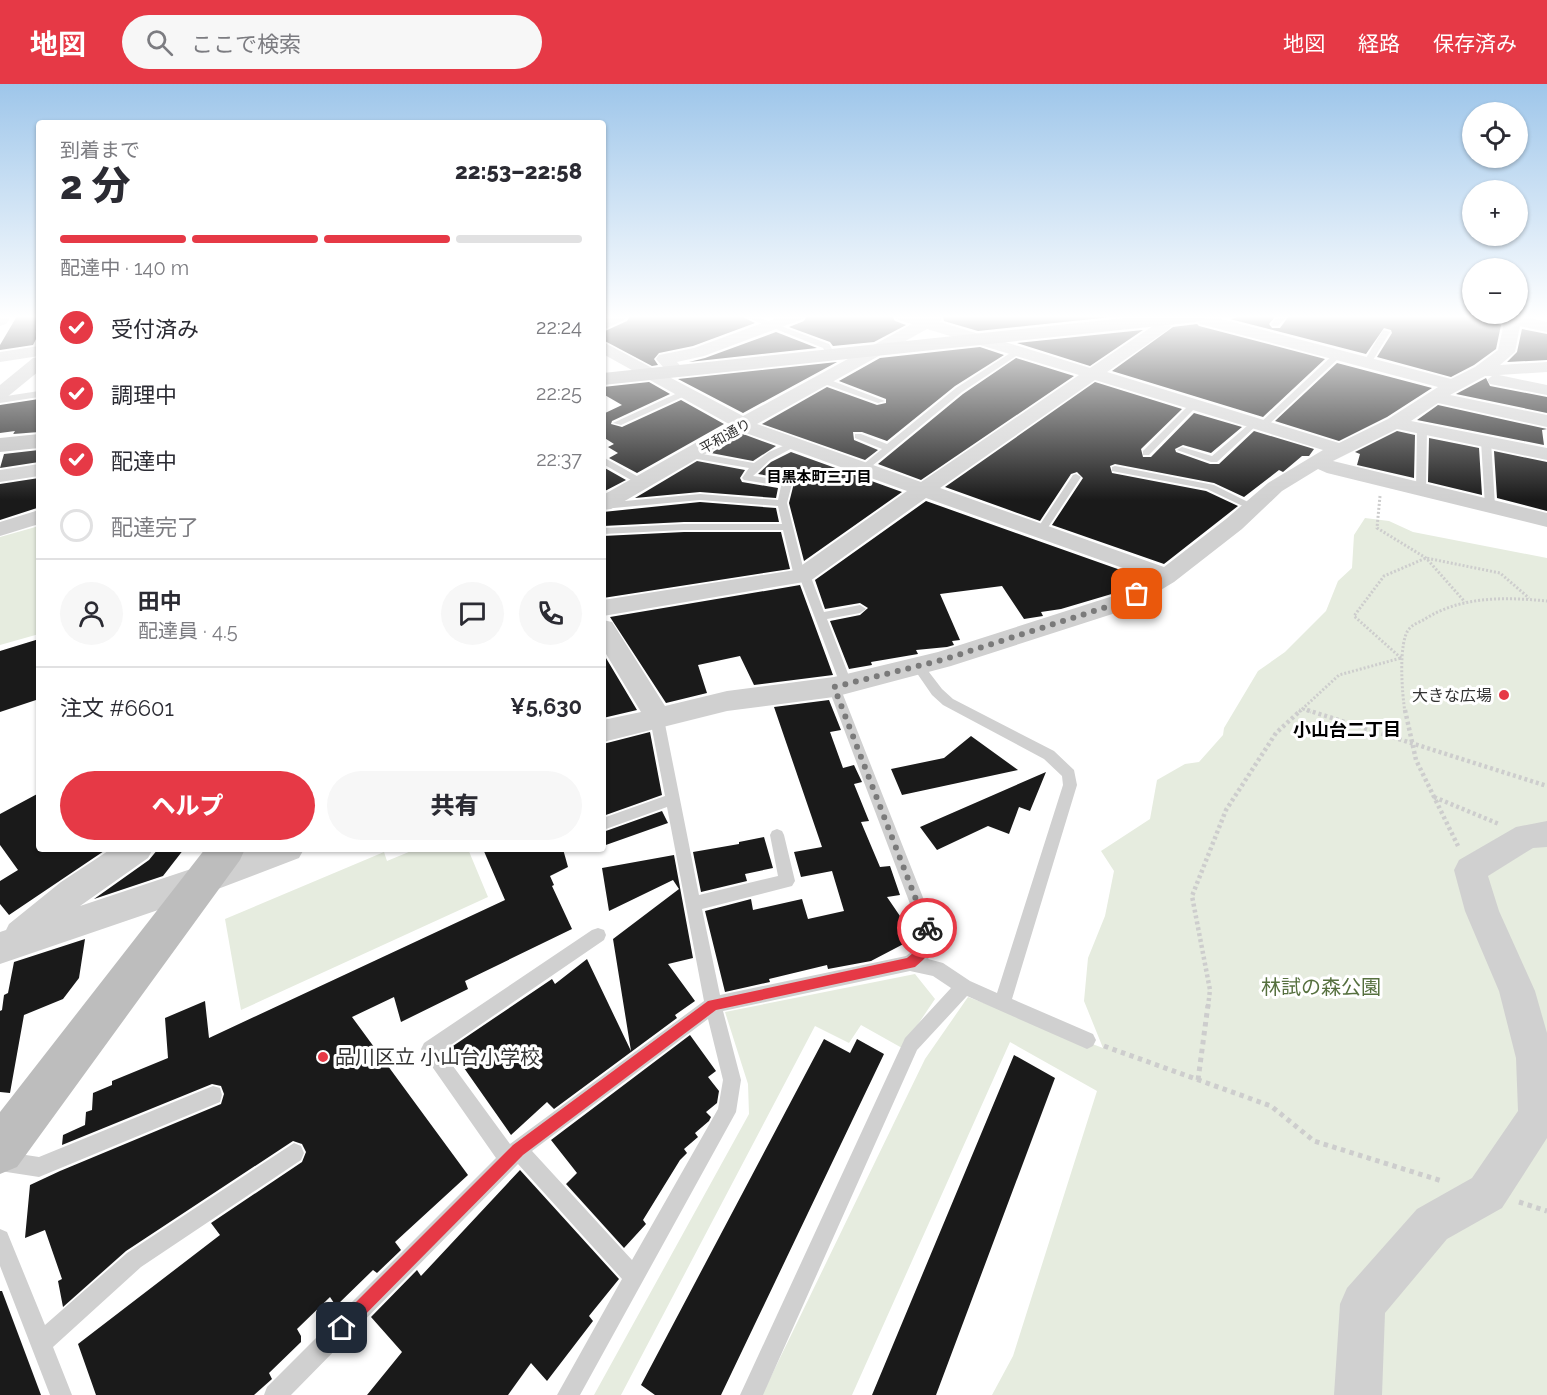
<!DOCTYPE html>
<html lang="ja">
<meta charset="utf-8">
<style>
:root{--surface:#fff;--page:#f7f7f7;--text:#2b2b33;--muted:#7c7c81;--line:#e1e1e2;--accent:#e63946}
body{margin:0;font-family:Raleway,"Noto Sans JP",sans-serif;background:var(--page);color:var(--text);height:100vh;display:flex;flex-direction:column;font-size:22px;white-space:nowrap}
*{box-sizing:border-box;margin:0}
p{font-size:20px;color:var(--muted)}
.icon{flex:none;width:33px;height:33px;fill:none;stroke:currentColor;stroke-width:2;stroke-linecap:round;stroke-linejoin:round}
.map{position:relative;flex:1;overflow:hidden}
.side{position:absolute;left:36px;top:36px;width:570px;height:732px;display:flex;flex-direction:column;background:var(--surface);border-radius:6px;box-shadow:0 2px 4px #0004}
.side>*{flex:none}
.controls{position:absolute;left:1462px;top:18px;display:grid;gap:12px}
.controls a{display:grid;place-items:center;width:66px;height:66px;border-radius:50%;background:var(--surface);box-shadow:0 2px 4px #0004;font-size:30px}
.pin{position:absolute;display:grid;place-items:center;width:51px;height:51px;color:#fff;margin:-26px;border-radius:12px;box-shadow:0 3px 9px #0006}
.courier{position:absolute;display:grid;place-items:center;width:60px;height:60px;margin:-30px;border:4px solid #e63946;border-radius:50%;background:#fff;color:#222;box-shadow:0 2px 8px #0007}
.overview em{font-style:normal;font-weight:800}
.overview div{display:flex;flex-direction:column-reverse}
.overview{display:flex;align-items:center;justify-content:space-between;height:102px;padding:0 24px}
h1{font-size:39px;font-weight:800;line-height:45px}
.bar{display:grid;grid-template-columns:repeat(4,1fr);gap:9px 6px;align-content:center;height:72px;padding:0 24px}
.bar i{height:8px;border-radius:4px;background:var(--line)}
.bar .selected{background:var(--accent)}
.bar p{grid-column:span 4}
.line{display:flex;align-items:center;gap:15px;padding:0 24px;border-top:2px solid var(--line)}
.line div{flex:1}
.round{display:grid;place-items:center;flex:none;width:63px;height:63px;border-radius:32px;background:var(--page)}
ol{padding:0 24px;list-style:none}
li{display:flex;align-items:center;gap:18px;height:66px}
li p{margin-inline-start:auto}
li .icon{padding:6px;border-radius:50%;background:var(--accent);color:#fff;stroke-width:4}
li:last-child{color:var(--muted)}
li i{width:33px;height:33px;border:3px solid var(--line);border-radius:50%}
.action{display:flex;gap:12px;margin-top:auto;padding:12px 24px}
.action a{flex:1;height:69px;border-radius:36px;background:var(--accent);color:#fff;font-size:24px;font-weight:800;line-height:69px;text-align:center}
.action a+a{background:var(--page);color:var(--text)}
header{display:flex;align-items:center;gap:36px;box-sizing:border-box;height:84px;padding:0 30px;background:var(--accent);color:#fff}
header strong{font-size:28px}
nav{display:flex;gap:33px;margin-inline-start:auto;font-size:21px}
.search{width:420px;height:54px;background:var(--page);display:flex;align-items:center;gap:15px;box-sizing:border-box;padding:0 21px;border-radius:33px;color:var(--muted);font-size:22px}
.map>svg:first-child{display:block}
.green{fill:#e6ecdf}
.building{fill:#1a1a1a}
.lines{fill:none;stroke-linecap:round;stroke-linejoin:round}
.path-far2{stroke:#cdcdcd;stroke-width:3;stroke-dasharray:2 2;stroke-linecap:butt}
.path-far1{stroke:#cdcdcd;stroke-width:4.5;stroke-dasharray:3 3;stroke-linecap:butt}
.path{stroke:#cdcdcd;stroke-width:5;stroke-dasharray:4.5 4.5;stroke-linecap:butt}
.lane{fill:#d0d0d0;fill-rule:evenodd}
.street{fill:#d0d0d0;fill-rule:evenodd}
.secondary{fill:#bdbdbd;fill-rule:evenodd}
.route{fill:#e63946}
.done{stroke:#7a7a7a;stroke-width:6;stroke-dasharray:0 10.8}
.poi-dot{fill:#e63946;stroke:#fff;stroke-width:2}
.labels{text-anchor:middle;stroke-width:6;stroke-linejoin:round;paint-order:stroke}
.far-street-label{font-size:14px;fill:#333;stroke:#fff}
.far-neighbourhood-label{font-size:15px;font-weight:bold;fill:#000;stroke:#fff}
.poi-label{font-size:16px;fill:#333;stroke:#fff;text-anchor:end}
.neighbourhood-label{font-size:18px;font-weight:bold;fill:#000;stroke:#fff}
.near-park-label{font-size:20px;fill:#56703f;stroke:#fff}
.near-poi-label{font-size:20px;fill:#333;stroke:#fff;text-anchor:start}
</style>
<header>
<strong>地図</strong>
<div class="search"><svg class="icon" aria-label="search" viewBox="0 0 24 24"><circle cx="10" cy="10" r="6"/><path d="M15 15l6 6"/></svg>ここで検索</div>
<nav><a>地図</a><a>経路</a><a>保存済み</a></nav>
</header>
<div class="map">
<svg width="1547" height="1311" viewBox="0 0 1547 1311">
<rect width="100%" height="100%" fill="#fff"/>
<!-- green -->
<path class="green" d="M1365,434L1389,437L1413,448L1547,474V1311H992L1013,1272L1097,1007L1010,958L852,1311H762L925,975L968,913L1103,964L1084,917L1088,874L1105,832L1114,787L1101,767L1150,735L1157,696L1185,680L1199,678L1223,651L1224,644L1258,587L1285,568L1326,527L1338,497L1352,484L1354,451Z
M39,442V550L0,561V453Z
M416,765H468L488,813L241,926L225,835L384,768L387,777Z
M915,890L935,915L902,964L861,941L849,959L815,942L621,1311H594L749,1030L748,1000L725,928Z"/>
<!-- building -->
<path class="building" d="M17,232H39V249L33,261L0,266V261Z
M630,232H741L755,239L693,262L659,269L654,275L658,281L652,282L603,256V248L627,237Z
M807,232H892L895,237L906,241L874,258L833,262L830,258L789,243L804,237Z
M943,232H1121L978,247L944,237Z
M1236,232H1276L1269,240L1272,244H1280L1289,232H1486L1489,237L1501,241L1496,265L1474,281L1451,293L1377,273L1392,249L1391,246L1384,244L1366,270L1230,235L1236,234Z
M1197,240L1199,242L1325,275L1263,333L1112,287L1173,243Z
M1522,245L1547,250V276L1507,278L1517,268Z
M1143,246L1090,282L1017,259Z
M776,248L817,264L689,278L705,274Z
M980,263L1004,271L955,302L887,357L862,348H853L854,356L878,366L865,376L762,340L827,303L877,321L886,319V315L839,297L880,274Z
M1016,274L1074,292L921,396L878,380L963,310Z
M837,278L743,329L678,295Z
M1337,279L1432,304L1387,333L1339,357L1275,337Z
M1486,294L1490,302L1547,313V329L1456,310Z
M649,298L670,310L612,337L611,340L622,343L681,316L724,340L637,389L609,374L618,369L608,363L614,360L603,353V330L622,321L603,310V303Z
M1095,298L1182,325L1141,365L1143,373H1151L1194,329L1242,343L1211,369L1183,361L1175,365L1176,368L1210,380H1219L1254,347L1314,365L1309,372H1302L1283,388L1279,386L1244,413L1214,399L1115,380L1110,382L1112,389L1206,407L1238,422L1164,480L1052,441L1083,394L1077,388L1071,390L1040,437L945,403Z
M39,315V348L13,350L15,347L0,349V321Z
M1438,321L1547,345L1542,346L1544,361L1417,336Z
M1397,347L1415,351L1414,394L1357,381L1360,370L1355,368Z
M743,350L776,362L753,377L711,369Z
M1429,354L1479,364L1482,411L1428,398Z
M39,366V378L0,384L4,370Z
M1494,367L1547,378V427L1497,414Z
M791,368L902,408L804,477L789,419L794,399L787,395L758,390L771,378Z
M697,377L745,386L740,394L742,398L778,404L776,414L700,408L635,414Z
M603,383L626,396L603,408Z
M39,394L37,424L0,436V400Z
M926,417L1129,489L1115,509L1061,525L1041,528L1043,532L1024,535L1002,502L940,510L960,556L952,557L954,561L947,563L916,566L918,570L871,578L872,581L849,585L830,537L860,531L868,524L860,519L825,525L815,496Z
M700,418L776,424L779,438H684L603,442V428Z
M684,448H781L790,485L603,514V452Z
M800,501L833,591L754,601L740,572L698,581L707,609L666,619L610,533Z
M39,555V615L0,628V567Z
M603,569L637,626L603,634Z
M829,616L841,646L830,648L843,684L854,681L862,698L854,700L869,737L861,738L880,783L890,782L900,811L887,813L915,854L871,877L828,885L827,881L769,895L770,898L725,908L705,827L751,815L753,826L802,815L808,835L844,827L832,787L801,793L794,768L822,763L774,623Z
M650,648L662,711L603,732V660Z
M971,652L1018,686L902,711L891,685L944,674Z
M1046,688L1030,727L1019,723L1009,750L988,742L937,766L920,743Z
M39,709V765H107L9,831L0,820V797L18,786L0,761V730Z
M662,727L668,739L603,762V748Z
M764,753L773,784L745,790L747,797L701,808L693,768L739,760V758Z
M158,765H184L163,792L94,815L149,776Z
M483,765H563L568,783L550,792L554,801L552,802L572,845L465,897L468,905L401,938L394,913L352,933L468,1091L395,1158L401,1166L377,1189L373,1186L336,1222L330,1213L297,1245L301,1252V1258L269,1289L272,1295L254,1311H96L78,1260L220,1151L211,1139L302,1078L306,1068L302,1060L293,1057L126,1167L63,1223L58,1197L62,1195L45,1146L25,1154L30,1101L60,1087L221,1020L224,1010L221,1002L212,1000L62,1061L63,1051L85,1041L86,1028L92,1026L93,1009L112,1001V997L168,974L165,934L205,917L209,954L505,816Z
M674,771L693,874L668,880L695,917L675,931L677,934L554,1025L547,1018L511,1051L450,964L552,895L555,900L587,875L631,967L613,855L679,805L673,796L609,827L602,784Z
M85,855L79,894L63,915L24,931L10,1009L0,1008V927L2,926L4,911L8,909L14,878Z
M690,951L716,987L708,993L719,1007L717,1019L706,1028L711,1033L709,1037L695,1049L698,1053L684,1065L687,1069L680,1076L643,1136L646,1140L624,1164L566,1100L577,1089L551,1056Z
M824,955L850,969L857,955L884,970L721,1311H655L641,1301Z
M1014,971L1055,994L936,1311H872Z
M520,1086L619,1195L589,1232L593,1237L547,1297L531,1279L508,1311H367L402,1268L371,1233L417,1186L421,1192Z
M0,1207H2L41,1311H0Z"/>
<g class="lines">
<!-- path-far2 -->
<path class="path-far2" d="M1380,412L1377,444L1426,474L1465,518
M1401,574L1354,532L1384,492L1426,474L1500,489L1529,514
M1303,625L1311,628
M1299,628L1339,591L1401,574
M1405,628C1402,610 1398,558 1409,545C1413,540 1420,538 1425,535C1461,512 1505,513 1547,517"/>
<!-- path-far1 -->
<path class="path-far1" d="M1307,626L1547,702
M1405,626L1416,676L1459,764
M1434,713L1499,740
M1208,923L1210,906L1192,812L1226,726L1276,649L1301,626"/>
<!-- path -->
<path class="path" d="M1104,962L1271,1022L1314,1057L1442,1097
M1198,996L1208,921
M1519,1118L1547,1127"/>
<!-- lane -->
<path class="lane" d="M743,232H754L829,260L836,272L829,274L823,264Z
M1279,232H1287L1278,242H1272L1271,240Z
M1383,246L1390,248L1370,281H1364L1363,279Z
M1015,266L1022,268L962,308L866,387H860V383L882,365L855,354V350H861L887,360L956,304Z
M1334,270L1341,272L1265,344H1259V340Z
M819,294H825L885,317L878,319L819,298Z
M684,306L687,307V311L621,341L613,339Z
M39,307V313L0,319V313Z
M1191,319L1198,321L1149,371H1143V367Z
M1254,336L1259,339L1257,341L1217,378H1211L1177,366L1182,363L1212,372Z
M1422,341L1427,344L1426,406L1421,409L1416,406L1417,344Z
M1486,354L1491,357L1495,422L1490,425L1485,422L1481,357Z
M790,359L798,361L770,376L753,392L787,397L792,400L787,419L804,487L812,496L824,528L860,521L866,525L860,529L827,535L852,600L846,605L840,600L801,497L793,488L783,446H684L603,450V444L684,440H782L778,422L700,416L603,425V419L700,410L778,416L781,402L744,396L742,394L749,384L691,374L686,371L691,368L754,379L769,368Z
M603,373L644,396L646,398L638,400L603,380Z
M1115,382L1214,401L1258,423L1257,425H1249L1207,405L1112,387V383Z
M1076,390L1081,393L1045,448L1044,450H1036L1035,448L1073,391Z
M918,578L922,579L942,605L953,615L1054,667L1074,686L1077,701L1012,915L1093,950L1096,956L1093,962L1087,965L967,912L917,966L763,1311H740L905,954L951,904L933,892L910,887L723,927L741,996L736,1028L580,1311H557L622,1195L518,1080L291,1311H264L267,1303L496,1074L424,971L421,965L424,959L592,846L598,844L604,846L606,851L604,856L442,967L510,1060L704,917L667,723L603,746V734L665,712L650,635L652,632H662L664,635L699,811L778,792L770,751L772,747L777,745L782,747L784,751L795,797L792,802L702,825L720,911L906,872L918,863L921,849L828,603L834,598L840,603L937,849L934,867L928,875L943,879L970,897L997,909L1063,701L1062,692L1044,675L943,621L932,611L912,582ZM708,935L723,996L718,1025L632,1176L532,1067Z
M213,1002L220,1004L222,1011L220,1018L39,1093L0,1087V1067L39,1073Z
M294,1059L301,1062L304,1069L301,1076L141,1183L53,1263L72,1311H50L0,1182V1145L7,1148L45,1241L127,1169Z"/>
<!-- street -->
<path class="street" d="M0,232H11L6,240L0,242Z
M608,232H628L626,235L603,246V235Z
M782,232H805L803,235L704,272L677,278L686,288L683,292H671L656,275L659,271L694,264Z
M894,232H940L942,235L940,238L1090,284L1153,242L1148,236L1150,233H1162L1171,242L1169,245L1107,288L1339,359L1388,335L1438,303L1200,240L1191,232H1210L1451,295L1475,283L1498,266L1504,239L1490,235L1488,232H1522L1547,238V248L1520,242L1515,268L1500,281L1547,278V288L1499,291L1547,301V311L1490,300L1487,296L1492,292H1485L1450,311L1547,331V343L1438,319L1411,337L1547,364V376L1397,345L1333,377L1547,429V443L1327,389L1318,385L1282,407L1242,445L1174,498L1131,524L951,582L834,613L727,627L603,658V636L641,628L603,565V536L612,538L665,622L727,607L834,593L938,568L1113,512L1148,493L926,414L810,497L603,532V516L795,486L907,407L743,348L611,425L603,426V411L729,340L603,270V258L743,332L912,240L896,235ZM927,245L1079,291L921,398L757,340ZM1095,296L1323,366L1268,399L1226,435L1164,483L940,404Z
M39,262V272L0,278V268Z
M39,273V287L6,314L0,315V301L33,274Z
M39,380V392L0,398V386Z
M39,426V440L0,452V438Z
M1547,737V763L1533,764L1488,792L1499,827L1535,907L1547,949V1054L1502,1124L1447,1155L1385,1229L1382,1311H1334L1340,1220L1347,1204L1417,1125L1472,1094L1518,1027L1516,974L1499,907L1465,827L1454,786L1459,776L1516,743Z
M111,765H153L148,774L80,822L251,765H304L299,774L202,811L0,880V848L6,846L9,840L61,798Z"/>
<!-- secondary -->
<path class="secondary" d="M1143,232H1205L1203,236L1196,238L603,301V289Z
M39,350V364L0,368V354Z
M205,765H245L240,776L17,1083L0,1090V1028Z"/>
</g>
<!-- sky -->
<linearGradient id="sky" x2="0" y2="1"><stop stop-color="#9ec6ea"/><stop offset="0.56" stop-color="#fff"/><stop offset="1" stop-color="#fff" stop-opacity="0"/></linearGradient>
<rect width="1547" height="416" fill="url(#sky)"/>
<!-- route -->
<path class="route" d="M927,839L931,840C940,859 929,872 915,883L716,926L523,1071L347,1249L342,1251L336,1249L334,1244L336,1238L513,1061L708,917L907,874C917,866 926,858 922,844Z"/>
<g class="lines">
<!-- done -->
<path class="done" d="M927,844L834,603L942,576L1122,518L1137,510"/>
</g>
<!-- markers -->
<g class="poi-dot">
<circle cx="1504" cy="611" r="6"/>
<circle cx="323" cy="973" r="6"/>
</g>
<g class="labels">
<!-- far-street labels -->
<g class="far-street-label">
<text transform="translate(725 352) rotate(-29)" y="5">平和通り</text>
</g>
<!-- far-neighbourhood labels -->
<g class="far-neighbourhood-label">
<text x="819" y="398">目黒本町三丁目</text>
</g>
<!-- poi labels -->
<g class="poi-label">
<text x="1492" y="617">大きな広場</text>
</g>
<!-- neighbourhood labels -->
<g class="neighbourhood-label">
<text x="1347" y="652">小山台二丁目</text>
</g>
<!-- near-park labels -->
<g class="near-park-label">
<text x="1321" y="910">林試の森公園</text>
</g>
<!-- near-poi labels -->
<g class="near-poi-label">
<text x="335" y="980">品川区立 小山台小学校</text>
</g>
</g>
</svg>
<div class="controls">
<a><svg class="icon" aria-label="locate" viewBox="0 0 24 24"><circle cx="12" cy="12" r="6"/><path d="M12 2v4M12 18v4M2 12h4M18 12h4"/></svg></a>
<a>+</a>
<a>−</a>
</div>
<div class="pin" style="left:1137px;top:510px;background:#ea580c"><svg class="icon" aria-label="bag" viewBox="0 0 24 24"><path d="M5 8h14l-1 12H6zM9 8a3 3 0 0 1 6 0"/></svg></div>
<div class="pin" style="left:342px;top:1244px;background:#1f2937"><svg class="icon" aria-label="home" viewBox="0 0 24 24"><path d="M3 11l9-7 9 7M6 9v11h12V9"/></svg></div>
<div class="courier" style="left:927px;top:844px"><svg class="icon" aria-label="bike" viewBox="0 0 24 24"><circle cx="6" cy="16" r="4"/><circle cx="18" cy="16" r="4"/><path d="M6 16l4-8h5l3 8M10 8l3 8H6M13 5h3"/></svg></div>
<section class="side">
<div class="overview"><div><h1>2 分</h1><p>到着まで</p></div><em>22:53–22:58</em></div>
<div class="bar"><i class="selected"></i><i class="selected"></i><i class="selected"></i><i></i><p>配達中 · 140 m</p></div>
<ol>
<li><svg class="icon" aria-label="check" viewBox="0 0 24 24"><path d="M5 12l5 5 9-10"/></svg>受付済み<p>22:24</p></li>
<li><svg class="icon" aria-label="check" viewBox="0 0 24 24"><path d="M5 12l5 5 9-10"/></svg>調理中<p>22:25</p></li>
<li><svg class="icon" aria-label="check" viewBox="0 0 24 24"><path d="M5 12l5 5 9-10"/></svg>配達中<p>22:37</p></li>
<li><i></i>配達完了</li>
</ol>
<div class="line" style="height:108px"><a class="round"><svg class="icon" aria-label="person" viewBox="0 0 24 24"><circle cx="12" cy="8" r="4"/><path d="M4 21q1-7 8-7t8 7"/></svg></a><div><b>田中</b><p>配達員 · 4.5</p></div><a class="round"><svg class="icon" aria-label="chat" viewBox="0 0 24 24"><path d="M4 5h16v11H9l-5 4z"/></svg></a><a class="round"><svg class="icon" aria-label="phone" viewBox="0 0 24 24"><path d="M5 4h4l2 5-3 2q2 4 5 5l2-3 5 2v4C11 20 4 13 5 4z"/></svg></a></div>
<div class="line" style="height:78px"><div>注文 #6601</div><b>¥5,630</b></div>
<div class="action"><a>ヘルプ</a><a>共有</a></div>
</section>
</div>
